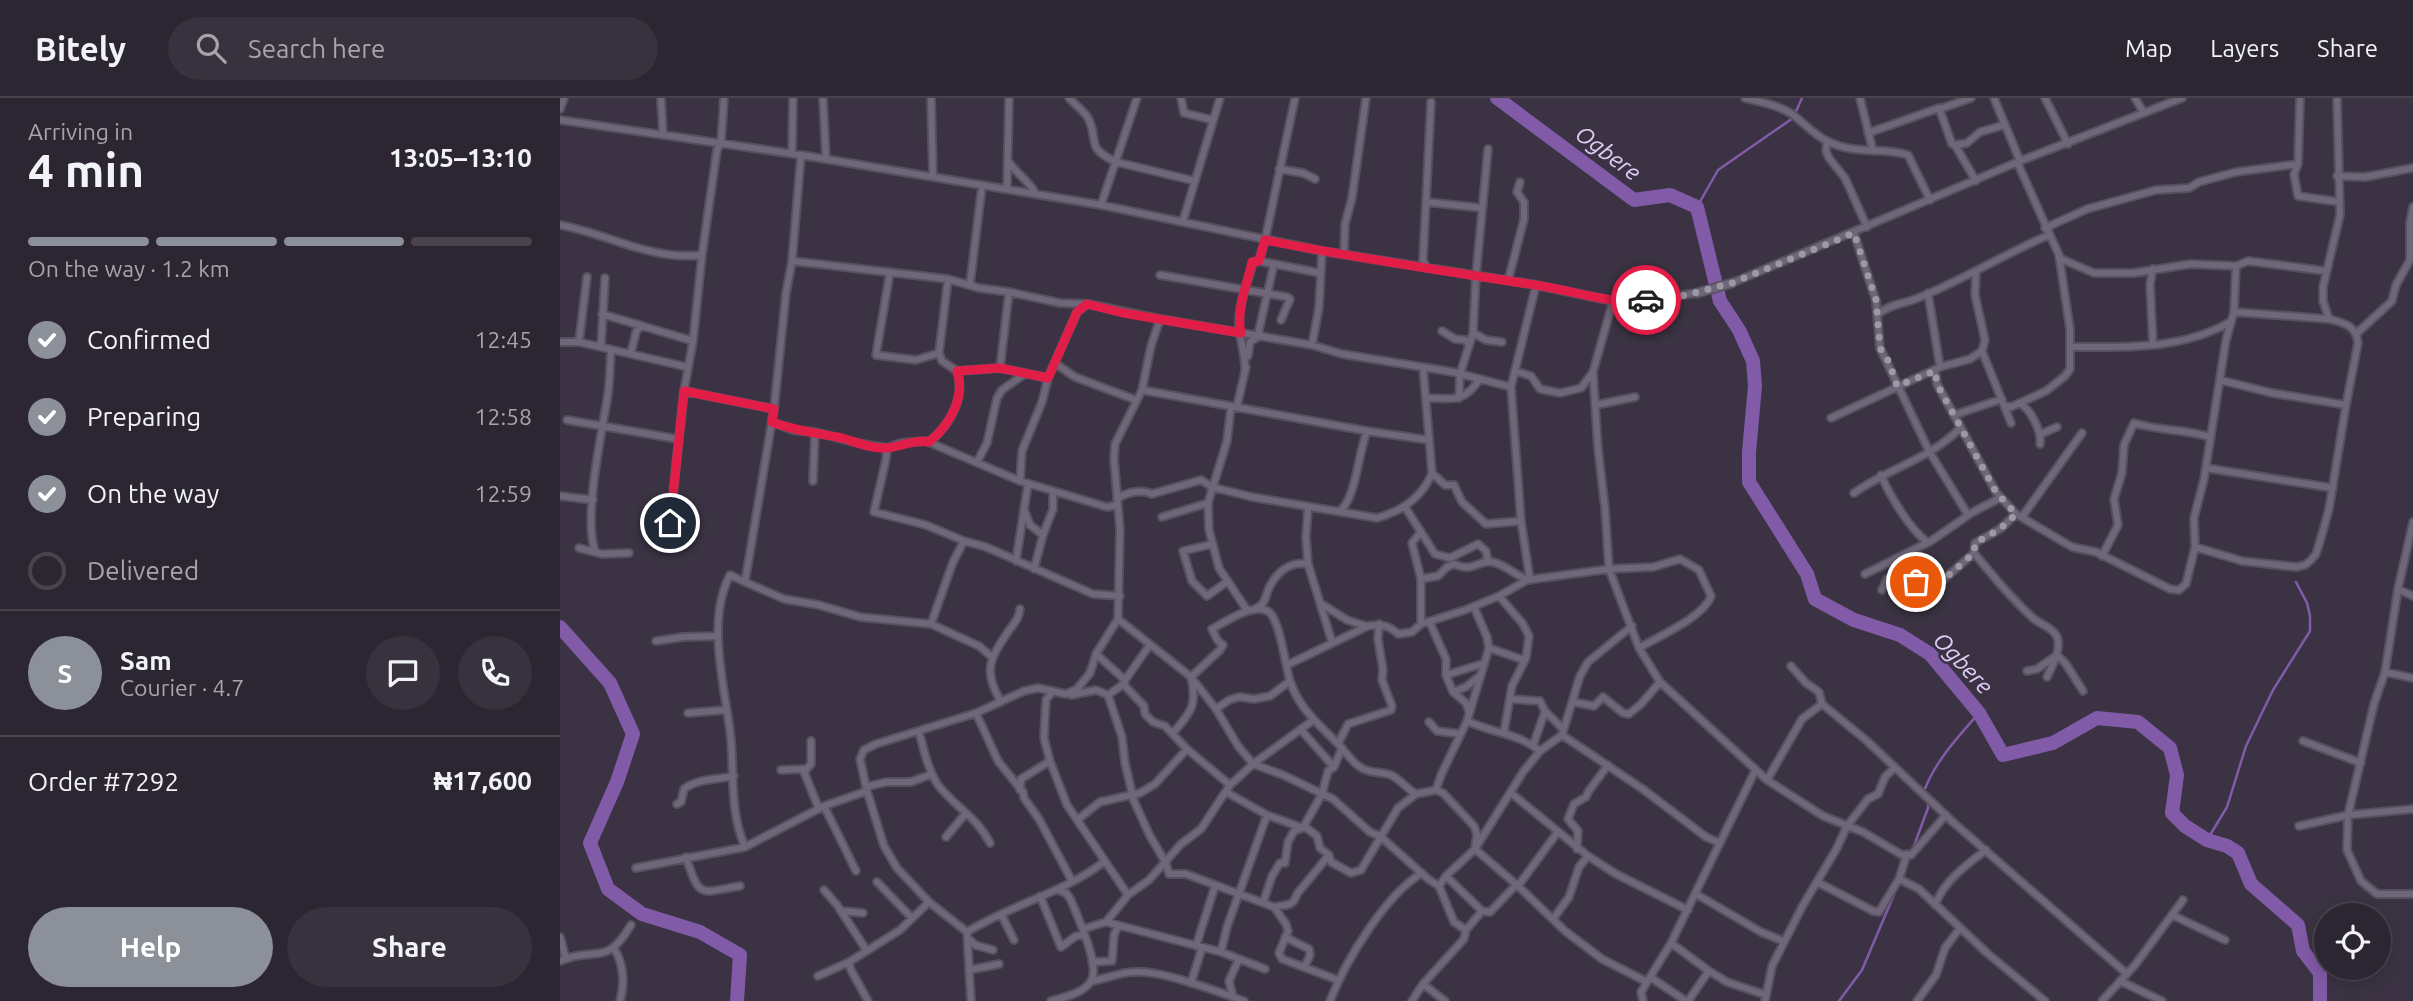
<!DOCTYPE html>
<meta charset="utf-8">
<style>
:root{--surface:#2c2632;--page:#38323e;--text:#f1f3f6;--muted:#a6a5ac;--line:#48434d;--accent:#8c9099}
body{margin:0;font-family:Ubuntu,sans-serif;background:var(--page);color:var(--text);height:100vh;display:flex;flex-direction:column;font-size:26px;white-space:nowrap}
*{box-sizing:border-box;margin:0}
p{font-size:23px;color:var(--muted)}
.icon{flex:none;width:38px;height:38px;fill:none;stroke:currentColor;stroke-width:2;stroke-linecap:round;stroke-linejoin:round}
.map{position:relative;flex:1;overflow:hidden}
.details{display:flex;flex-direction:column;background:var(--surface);width:560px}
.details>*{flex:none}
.fabs{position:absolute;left:1754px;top:805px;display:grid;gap:14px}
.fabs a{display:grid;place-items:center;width:77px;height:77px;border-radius:50%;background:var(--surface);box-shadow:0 4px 18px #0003,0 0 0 2px var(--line);font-size:35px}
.pin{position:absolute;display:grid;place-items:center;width:60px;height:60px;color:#fff;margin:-30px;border:4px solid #fff;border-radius:50%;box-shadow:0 2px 7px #0007}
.courier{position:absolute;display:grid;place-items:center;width:70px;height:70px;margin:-35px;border:5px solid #e11d48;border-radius:50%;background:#fff;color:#222;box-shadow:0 2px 9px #0007}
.overview em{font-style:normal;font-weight:600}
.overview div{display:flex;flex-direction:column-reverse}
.overview{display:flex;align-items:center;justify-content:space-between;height:119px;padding:0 28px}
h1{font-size:46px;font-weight:600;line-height:52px}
.bar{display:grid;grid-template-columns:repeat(4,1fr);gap:10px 7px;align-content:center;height:84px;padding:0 28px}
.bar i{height:9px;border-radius:5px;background:var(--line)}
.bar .active{background:var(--accent)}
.bar p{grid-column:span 4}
.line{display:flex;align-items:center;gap:18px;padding:0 28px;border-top:2px solid var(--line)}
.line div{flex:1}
.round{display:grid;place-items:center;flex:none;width:74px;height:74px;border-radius:37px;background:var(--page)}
ol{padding:0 28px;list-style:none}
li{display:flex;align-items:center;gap:21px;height:77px}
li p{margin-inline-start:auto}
li .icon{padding:7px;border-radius:50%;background:var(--accent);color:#fff;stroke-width:4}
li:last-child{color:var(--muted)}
li i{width:38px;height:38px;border:4px solid var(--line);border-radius:50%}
.cta{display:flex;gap:14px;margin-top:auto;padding:14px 28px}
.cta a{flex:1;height:80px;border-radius:42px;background:var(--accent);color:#fff;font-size:28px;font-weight:600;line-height:80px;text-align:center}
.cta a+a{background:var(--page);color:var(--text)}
header{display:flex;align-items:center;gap:42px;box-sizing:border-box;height:98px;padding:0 35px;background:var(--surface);border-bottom:2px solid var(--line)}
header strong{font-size:33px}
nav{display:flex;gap:38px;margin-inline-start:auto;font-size:24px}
.search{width:490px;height:63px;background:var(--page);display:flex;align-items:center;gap:18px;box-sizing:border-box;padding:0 24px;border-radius:38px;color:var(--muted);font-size:26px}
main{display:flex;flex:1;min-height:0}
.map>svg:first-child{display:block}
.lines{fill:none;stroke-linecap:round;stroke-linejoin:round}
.stream{stroke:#825ba8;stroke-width:2.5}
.river{stroke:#825ba8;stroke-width:14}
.minor-casing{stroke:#57505e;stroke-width:10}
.tertiary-casing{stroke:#57505e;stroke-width:11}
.minor{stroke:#6f6679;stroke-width:6}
.tertiary{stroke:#6f6679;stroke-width:8}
.done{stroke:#9e98a4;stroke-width:7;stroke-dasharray:0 12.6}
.route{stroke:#e11d48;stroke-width:9}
.labels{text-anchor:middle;stroke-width:5;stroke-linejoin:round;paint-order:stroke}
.water-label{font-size:23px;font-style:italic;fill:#e0cdf7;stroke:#3b3343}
</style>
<header>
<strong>Bitely</strong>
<div class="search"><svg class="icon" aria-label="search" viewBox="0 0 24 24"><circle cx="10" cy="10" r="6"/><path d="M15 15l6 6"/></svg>Search here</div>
<nav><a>Map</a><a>Layers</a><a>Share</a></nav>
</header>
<main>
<section class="details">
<div class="overview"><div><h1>4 min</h1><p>Arriving in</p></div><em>13:05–13:10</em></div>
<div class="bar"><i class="active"></i><i class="active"></i><i class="active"></i><i></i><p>On the way · 1.2 km</p></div>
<ol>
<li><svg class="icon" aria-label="check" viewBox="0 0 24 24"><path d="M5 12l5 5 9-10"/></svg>Confirmed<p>12:45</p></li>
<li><svg class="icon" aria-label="check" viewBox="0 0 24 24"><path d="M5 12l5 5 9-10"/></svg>Preparing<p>12:58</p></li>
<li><svg class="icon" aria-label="check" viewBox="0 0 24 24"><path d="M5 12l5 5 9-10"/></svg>On the way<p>12:59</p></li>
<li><i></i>Delivered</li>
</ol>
<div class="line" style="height:126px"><b class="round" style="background:var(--accent);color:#fff">S</b><div><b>Sam</b><p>Courier · 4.7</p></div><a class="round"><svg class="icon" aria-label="chat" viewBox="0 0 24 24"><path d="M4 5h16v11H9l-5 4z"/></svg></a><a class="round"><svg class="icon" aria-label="phone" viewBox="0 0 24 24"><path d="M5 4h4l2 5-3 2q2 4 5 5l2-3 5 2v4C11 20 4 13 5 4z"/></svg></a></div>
<div class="line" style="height:91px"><div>Order #7292</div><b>₦17,600</b></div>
<div class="cta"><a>Help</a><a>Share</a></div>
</section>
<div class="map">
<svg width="1853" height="903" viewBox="0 0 1853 903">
<rect width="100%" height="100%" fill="#3b3343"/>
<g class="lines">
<!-- stream -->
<path class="stream" d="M1137,109L1158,72L1233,20L1242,0
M1366,696L1364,693C1376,662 1398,639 1419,615
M1647,742L1667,709L1686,648L1713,592L1750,533V518L1747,505L1736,484
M1352,753L1368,710V703
M1279,903L1302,872L1350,759"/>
<!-- river -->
<path class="river" d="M937,0L1074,102L1110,97L1137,109L1160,203L1179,232L1193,263L1195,288L1189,354V384L1247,476L1255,501L1294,522L1340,537L1370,556L1419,615L1443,657L1493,645L1537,620L1578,624L1610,650L1617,677L1612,715L1625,728L1647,742L1667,748L1678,755L1691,786L1738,827L1743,853L1760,875V903
M0,529L50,585L73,636L57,684L30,745L48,791L82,816L140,834L180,857L177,903"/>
<!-- minor casing -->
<g class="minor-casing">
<path id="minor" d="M101,0L103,36
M263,0L266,61
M371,0L373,79
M509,0C515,7 526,14 529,22C539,44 525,49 556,64L635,83
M621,0L624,15L653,22
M1185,0C1201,4 1218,7 1232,16C1244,25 1254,37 1267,43C1297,58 1321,48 1348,57L1370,102
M1300,0L1313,53
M1434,0L1460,63
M1485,0L1508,46
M1575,0L1584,15
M1740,0L1738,66L1734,76L1738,98L1780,104
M0,11L4,0
M1380,11L1411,0
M0,22L241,57L541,107L762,153
M1308,35L1379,10L1392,46L1395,47L1416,83
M1267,43L1266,53L1269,60L1285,80L1307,129
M1395,47L1407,45L1420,34L1444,27
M232,56L233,0
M448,63C456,75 469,83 476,96
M719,71L743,75L755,81
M1777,78L1805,79L1853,70
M447,91L449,0
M866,104L922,110
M541,107L577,0
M623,123L660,0
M0,127C48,136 92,163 142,157
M1485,130L1527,111L1596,92L1629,90L1639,84L1676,74L1738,66
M1294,135L1316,203L1320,250L1369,353L1408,417
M784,156L785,126L792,100L806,0
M1499,160L1534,175H1573L1631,166L1676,168L1688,163L1766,173
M232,163L388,181L419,190L449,194L500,205L528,206L600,221
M699,163L760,175
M867,170L863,162L871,4
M330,174L316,257L356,262L379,255
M600,177L727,199L730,201L721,222
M388,181L379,255L382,263L397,273L440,270L488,280
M948,183L964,121V104L957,94L960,84
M1172,185L1460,63L1622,0
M410,186L422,88
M1368,195L1380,269
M1053,203L1033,274L1038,350L1045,410L1049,471L1079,550L1100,584L1207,682L1263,718L1303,734L1342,757H1351L1386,717
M1674,214L1769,221
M42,216L133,243
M1318,216C1330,206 1344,206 1358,200C1403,182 1444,156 1489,137
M882,233L895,241L905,242L908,245
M913,235L926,242L942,244
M1797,235L1832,203L1836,187L1850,162V125L1853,109
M0,244H19L127,269
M19,244L27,179
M752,247L782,256L893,274L951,289
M1593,247L1590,186L1593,171
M41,249L45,180
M1510,249C1564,249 1622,252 1670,224
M1422,253L1451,325
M71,255L76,234L80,229
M688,258L690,244L700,238L699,232L714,166
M496,266L515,279L576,302
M440,270L449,194
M685,270C685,255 679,240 679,225C679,204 688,184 693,164L699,163L705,142L735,0
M955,273L971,278L980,291L1000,295L1021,290L1033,274
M1375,273L1377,286L1436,394L1456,416L1512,449L1536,454L1610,491L1619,492L1626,486L1635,449L1634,420L1644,381L1666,242L1674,214L1676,168
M1660,282L1712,295L1786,307
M582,292L807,333L869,342
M124,293L214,311
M866,300C892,300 903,306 919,282
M899,300L900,276L913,235L916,177L928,51
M1459,305C1470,310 1482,333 1480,346
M1036,307L1075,299
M677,308L686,269
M1446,308L1451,309L1486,293L1505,278L1510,271V231L1499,157L1458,66
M671,309L667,343L648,405L649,432L659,470L687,512
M1394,317L1442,301
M1271,320L1380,269L1410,261L1422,253L1425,242L1415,197L1416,175
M7,322L118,341
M212,324L233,332L255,334L253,383
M255,334L302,346L327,350L341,345L366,343L460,383L547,409L558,407L557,401C566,394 582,391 592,396L641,382L652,389L692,399L817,420C842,413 862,400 872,375L863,269
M1481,336L1497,329
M369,344C389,328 406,300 397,273
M327,350L326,361L314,414L366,427L404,443
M417,364L427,345L437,300L442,292L466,275
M1646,370L1773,390
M872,375L885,387H894L902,404L926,426L961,423
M1321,377C1330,398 1349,430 1367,444
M460,383L462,353L482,304L488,280L517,214L526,207
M1294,395C1327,371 1372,360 1400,330
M0,398L33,402
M748,409L746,440L748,466L772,544
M845,409L875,456L890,460L918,446L926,453L928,464
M464,411L470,427L483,437
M780,413C796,400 798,356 807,333
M602,419L648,405
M1462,419L1522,335
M860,435L852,445L861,481V526
M108,443L124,293L133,243L142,157L157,52L161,45L164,0
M653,446L623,453L632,483L647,498L668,483
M1635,449L1682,463L1736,469L1745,467L1751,462L1756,456L1761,440L1769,411L1786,307L1798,245C1796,227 1784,225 1769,221L1763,203V189L1780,117L1777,0
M19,450L42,456L69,455
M35,453C23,418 42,335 48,296C50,281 50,266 51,252
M1414,455C1433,478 1452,501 1474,521C1482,527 1496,531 1498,542C1500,555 1492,568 1487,579
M1542,458L1558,427L1554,401L1562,375L1564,347L1574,325C1599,333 1625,331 1650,339
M456,463L468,386
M474,471L483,437L493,411V393
M1305,476L1371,443L1413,414L1440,400
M861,481L878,478L887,469L894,466C915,475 916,462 932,464C944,466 956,477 967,482
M970,482L961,423L951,289L976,187
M185,484L224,501L259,507L300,519L371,526L419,548L432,559
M1838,491L1853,424
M1322,492L1327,481L1356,484L1383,482L1414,455L1415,445L1440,431L1456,416
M939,498L963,526L969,538L966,560L952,588L944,634
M1853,498L1838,491L1825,574L1814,606L1788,717L1787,752L1801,783L1817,796H1853
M760,505L787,522L806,528
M693,512C697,510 701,508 703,505C706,501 707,493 710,488C718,473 731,463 748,466
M558,521L631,579L656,611L678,648L693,666L723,677L773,701L810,734L820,738L868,781L879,788L894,824L906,832
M870,525L886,561V577L893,594L906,605L909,614
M371,526L393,464L404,443L426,449L533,496L560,498
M96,543L123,539L158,538
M929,550L961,561L966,560
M536,556L565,582V588L584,608L585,616L593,624L605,628L627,651L670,687
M727,567L808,528C820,526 829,527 838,536L852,534L861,526L905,512L939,498L967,482L1049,471L1093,469L1120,461L1139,472L1151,498C1144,519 1099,538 1079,550
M1231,568L1246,585L1259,594L1262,606L1307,643L1394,725L1567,876
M1467,573L1477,571L1497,557L1506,566L1523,593
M1825,574L1853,580
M886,577L922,566
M492,594L486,602L484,640L490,663L507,707L568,797
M893,594L906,589L921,577
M511,597L536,592L548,597L561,588L589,548
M548,597L562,639L565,665L574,703L590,738L606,765L609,776H626L714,809L726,826L728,833L719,855L722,861L778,882
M950,601L980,603L985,613L1003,631
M440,602C422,571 431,559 450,531C455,524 459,520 460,511
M1013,604L1034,608L1043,599L1063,615L1069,616L1081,606L1100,584
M656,611L669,602L679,599L694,601L710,598L730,583
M128,615L165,612
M416,615L438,663L463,694L464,700L479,721L512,783
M907,623C932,635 958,635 980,653
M869,624L877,633L901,636
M741,632L774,669
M359,634C364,652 368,672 378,687C395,709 417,719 430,745
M613,635C630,615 638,608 631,579L660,552L663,547L658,543L652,531C665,524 698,501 711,516C721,529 725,566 730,583C740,612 758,625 778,646C785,653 792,664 800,669C809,676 821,673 831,677C841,682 847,691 856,696
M1002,637L1084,692L1146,739L1160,745
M251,643V666L244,674L259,711
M1743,643L1801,665
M778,646L788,626L831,612L832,608L822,582L823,572L818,541L819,526
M973,648L985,613
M221,672L245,671
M1207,682L1242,621L1262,606
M306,689L326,684H351L372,676
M460,692L461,681L490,663
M876,692L881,677L907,623L929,550L927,539L914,509
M666,694L707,717L743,730L744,728L757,738L760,750L769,757L771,764L791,775L801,772L838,710L856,696L876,692L883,695L914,728L917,736L915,751L958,788L1005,833L1042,861L1087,884
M951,695L1028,758L1056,776L1128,812
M117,706L121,704L124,691C138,680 157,682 174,678
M264,708L296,773
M517,722L540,704L580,695L595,686L627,651
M744,728L762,696L768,673L774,669L782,650
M1739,728L1788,717L1853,711
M386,739L406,715
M185,749C170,715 174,678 171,642C166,591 145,525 170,477L185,484L214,311L226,195L232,163L241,57
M1017,751L1018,733L1008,721L1014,706L1026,699L1028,694L1048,667
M126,759C140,801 139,795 180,788
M76,770L185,749L264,708L307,693
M886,778L922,813
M1339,781L1359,791L1427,855L1485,903
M317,784L352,820
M1257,784L1313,813L1319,814L1339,781L1347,756
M879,788L886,778L915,751L963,674L980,653L1002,637L1020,578L1028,564L1072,528
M958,788L997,735
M264,792L277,807L307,853
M1136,796L1201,834L1223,843
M480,798L501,849L516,838L524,837
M703,805L712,778L720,765H725L728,744L734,733L743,730
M1375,807C1384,783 1406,767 1426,752
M714,809C725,806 733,810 737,796L769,757
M282,813L303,815
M441,816L454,842
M1612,817L1665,842
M993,821L1009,799L1019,769L1028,758
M546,824L661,854L705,871
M523,831L546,824L568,797L589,782L621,746L641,731L670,687L693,666L752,623
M407,834C452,806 504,795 545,763
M0,839L6,861
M725,839L749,851L750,857L745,868
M410,842L415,847L433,852
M1111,845L1149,873L1167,884L1206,897
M636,848L655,788
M54,850C64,867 65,885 60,903
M661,854L667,829L707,717
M0,863C35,847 45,871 71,827
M289,864L291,872L308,903
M532,864L552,863L554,837L558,828
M409,872L439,866
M258,878L289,864L340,832L369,804
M1090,879L1126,903
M531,883C546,881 560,874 574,874C601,872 656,893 684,903
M1560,883L1602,903
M631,885L642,850
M863,886L885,903
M673,899L669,883L679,861
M411,903L407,834L369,804L337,770L324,748L307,693L300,661L304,652L316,646L416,615L464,593L478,590L506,596L517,591L530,575L536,556L558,521L560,432L554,361L555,346L582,292L591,248L600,221L752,247L759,209L762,153L976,187L1053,203H1077L1137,195
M491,903C504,899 523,896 531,883C541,868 517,818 511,802L506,795L498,792
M770,903C785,864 825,797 862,775
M852,903L863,886L904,841L906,832L922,813L930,814L957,786
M1083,903L1081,894L1111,845L1195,673
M1128,903L1149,873
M1205,903L1212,868L1242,809L1277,750L1287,728L1308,701L1318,696L1325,679L1334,670
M1357,903L1376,877L1385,850L1400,830
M1542,903L1575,867L1623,802"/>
</g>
<!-- tertiary casing -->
<g class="tertiary-casing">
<path id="tertiary" d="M1137,195L1172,185"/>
</g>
<!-- minor -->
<use href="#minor" class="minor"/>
<!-- tertiary -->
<use href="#tertiary" class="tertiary"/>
</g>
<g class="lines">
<!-- done -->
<path class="done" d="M1086,202L1122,198L1172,185L1294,135L1316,202L1320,250L1329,264L1337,288L1375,273L1377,286L1436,394L1456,416L1440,431L1415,445L1414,455L1383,482L1356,484"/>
<!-- route -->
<path class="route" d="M110,425L124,293L214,311L212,324C235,333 258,335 282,340C296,344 311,351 326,350C340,349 354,341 369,344C389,328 406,299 397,273L440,270L488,280L517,214L527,206L563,215L681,235C676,211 687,187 692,164L699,163L705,142C795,160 885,173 975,187C1012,192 1048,207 1086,202"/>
</g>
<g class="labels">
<!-- water labels -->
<g class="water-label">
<text transform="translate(1048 55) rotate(37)" y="8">Ogbere</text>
<text transform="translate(1403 565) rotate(47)" y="8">Ogbere</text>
</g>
</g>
</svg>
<div class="fabs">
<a><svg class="icon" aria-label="locate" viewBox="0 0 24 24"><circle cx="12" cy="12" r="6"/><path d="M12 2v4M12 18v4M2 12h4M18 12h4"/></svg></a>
</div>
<div class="pin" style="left:1356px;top:484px;background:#ea580c"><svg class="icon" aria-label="bag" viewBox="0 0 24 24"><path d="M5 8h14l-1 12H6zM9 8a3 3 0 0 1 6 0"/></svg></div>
<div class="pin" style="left:110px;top:425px;background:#1f2937"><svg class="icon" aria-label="home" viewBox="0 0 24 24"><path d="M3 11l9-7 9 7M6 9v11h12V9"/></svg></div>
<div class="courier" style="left:1086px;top:202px"><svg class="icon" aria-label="car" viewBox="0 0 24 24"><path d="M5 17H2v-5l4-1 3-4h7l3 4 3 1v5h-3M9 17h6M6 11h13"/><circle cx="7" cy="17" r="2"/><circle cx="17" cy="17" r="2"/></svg></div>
</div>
</main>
